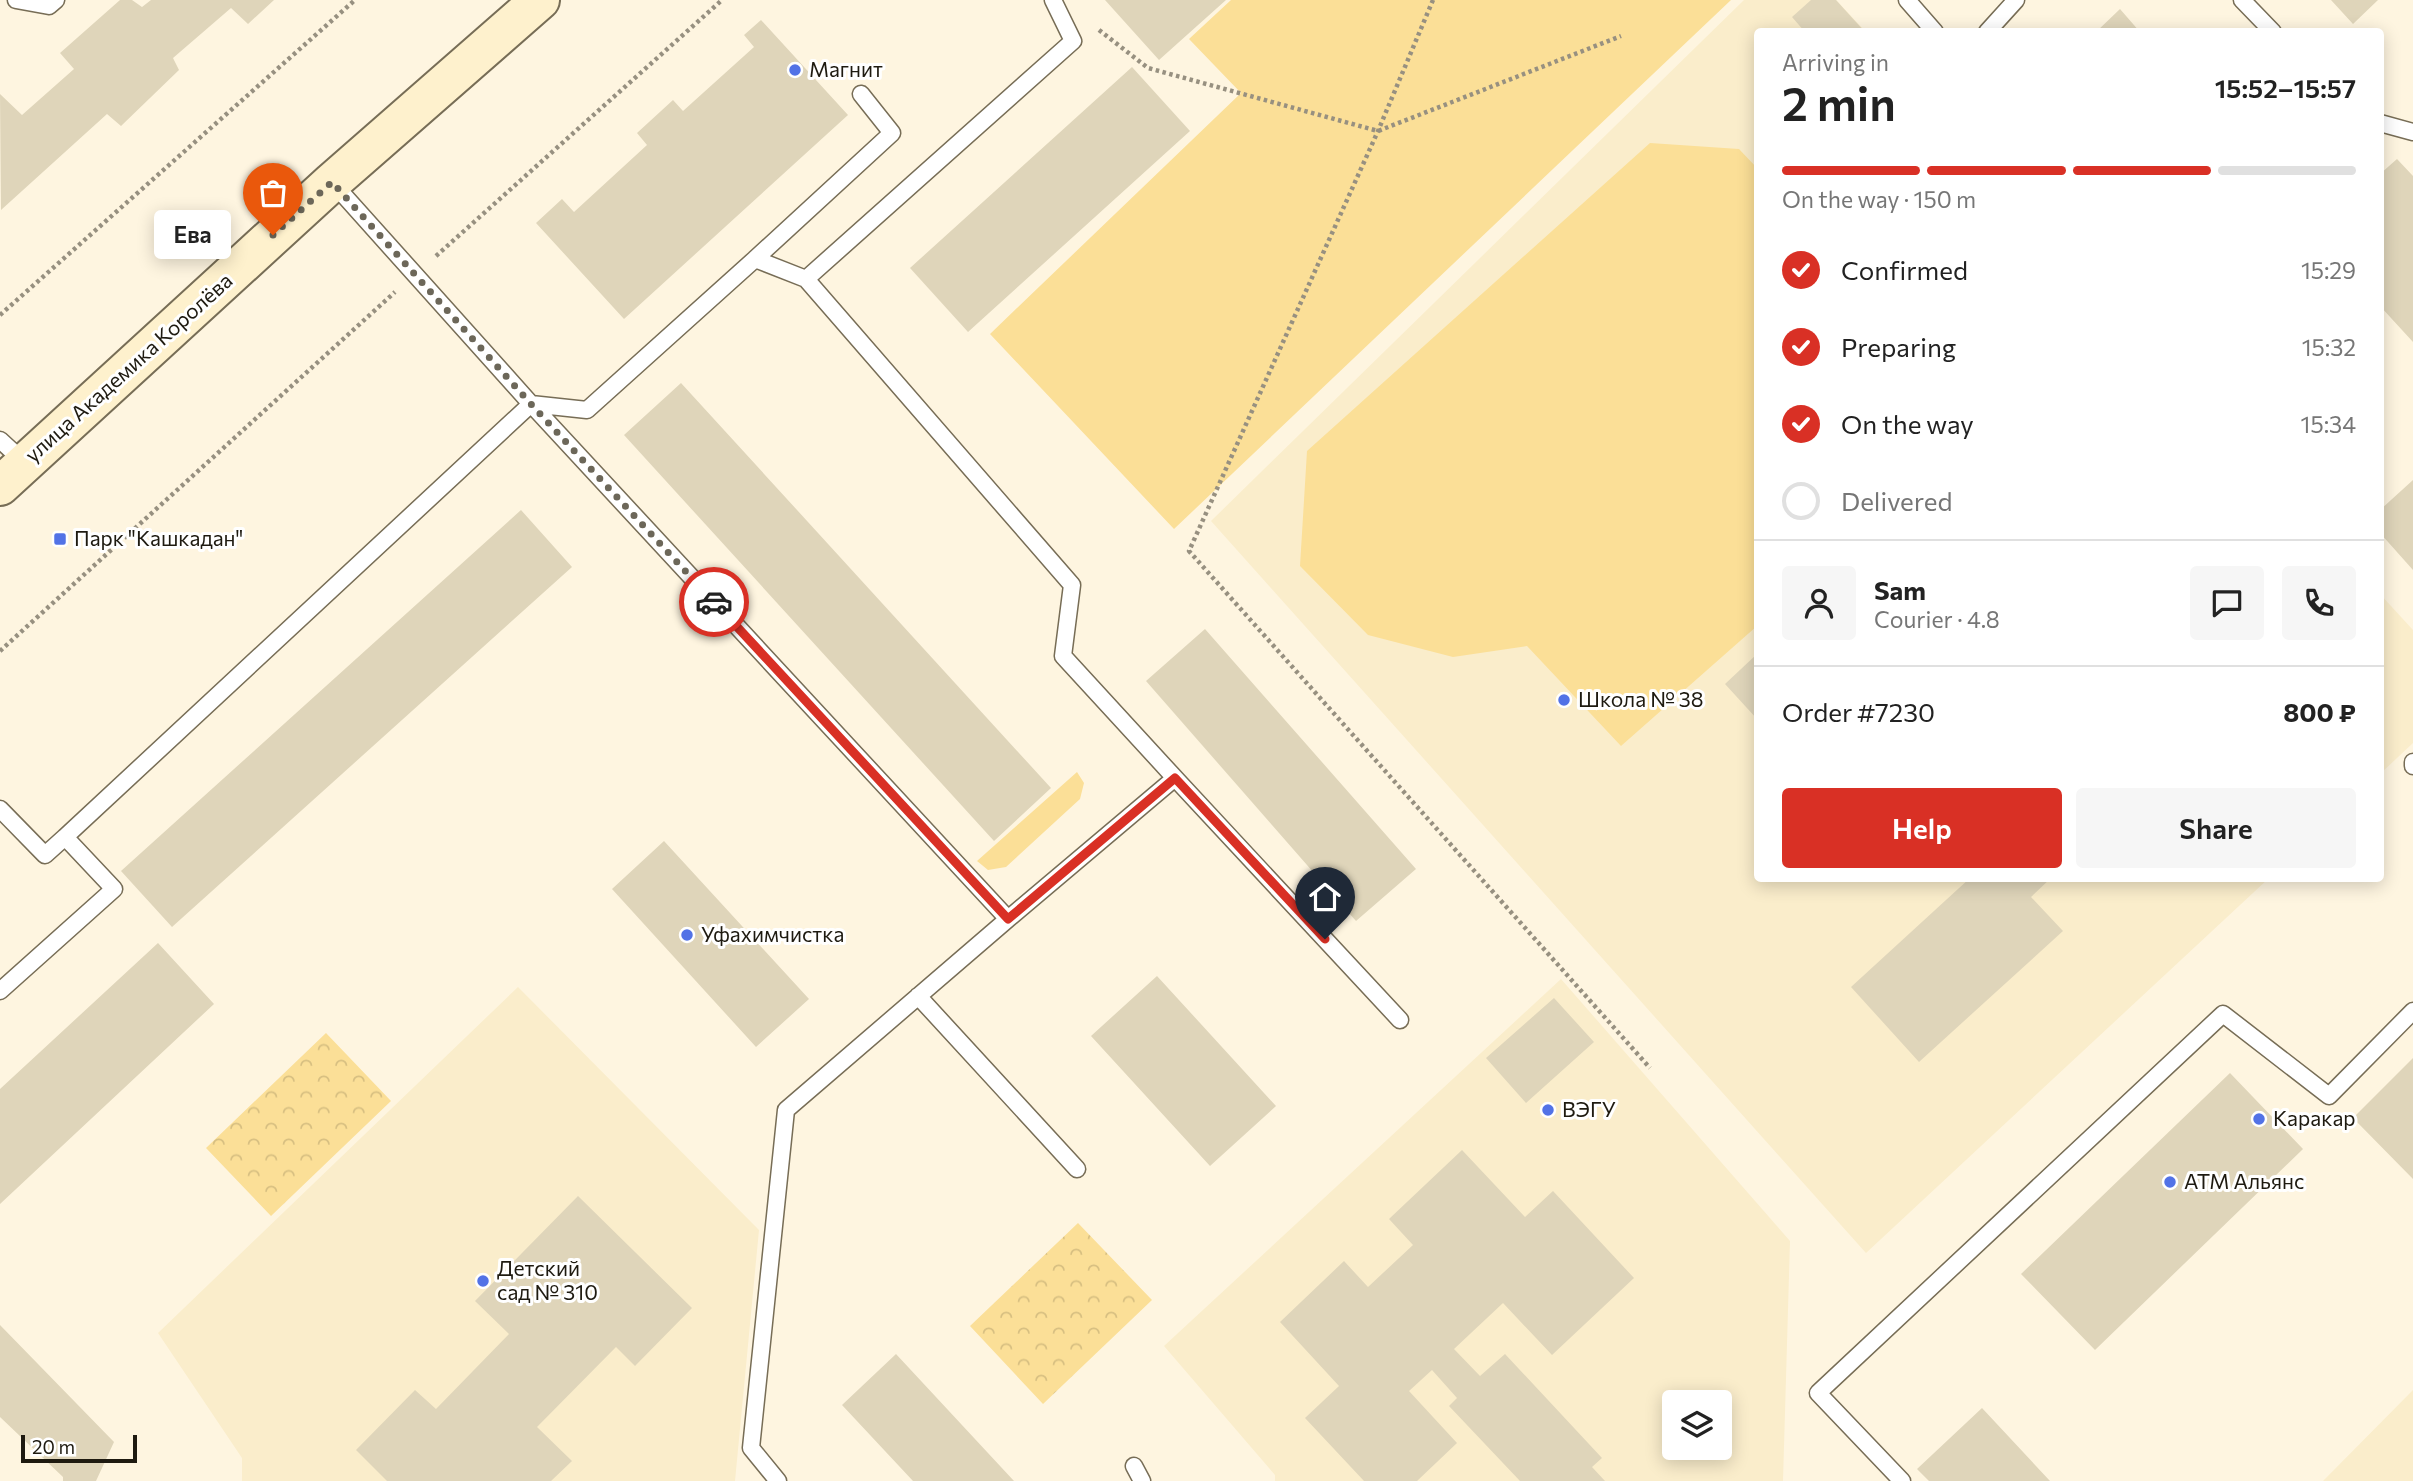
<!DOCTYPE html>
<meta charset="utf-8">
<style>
:root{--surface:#fff;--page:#f6f6f6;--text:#222;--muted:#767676;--line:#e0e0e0;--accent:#d93025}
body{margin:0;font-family:Commissioner,sans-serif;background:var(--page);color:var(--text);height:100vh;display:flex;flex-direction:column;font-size:26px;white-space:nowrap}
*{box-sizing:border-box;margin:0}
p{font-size:23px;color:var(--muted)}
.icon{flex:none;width:38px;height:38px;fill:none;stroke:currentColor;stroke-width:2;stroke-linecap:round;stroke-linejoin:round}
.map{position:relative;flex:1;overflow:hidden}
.drawer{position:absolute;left:1754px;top:28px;width:630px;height:854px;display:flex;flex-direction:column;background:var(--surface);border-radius:7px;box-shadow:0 4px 18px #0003}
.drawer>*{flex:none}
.buttons{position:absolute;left:1662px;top:1390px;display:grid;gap:14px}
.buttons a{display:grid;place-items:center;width:70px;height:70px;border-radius:7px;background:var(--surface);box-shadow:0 4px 18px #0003;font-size:35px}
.scale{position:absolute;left:21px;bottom:18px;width:116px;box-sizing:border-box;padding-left:7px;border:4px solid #1e1a10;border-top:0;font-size:19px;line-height:24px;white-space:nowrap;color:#1e1a10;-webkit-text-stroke:5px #fff;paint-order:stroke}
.pin{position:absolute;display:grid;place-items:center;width:60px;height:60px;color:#fff;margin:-72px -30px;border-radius:50% 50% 50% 0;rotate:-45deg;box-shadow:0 0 7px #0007}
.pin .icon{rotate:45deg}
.courier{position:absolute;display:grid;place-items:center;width:70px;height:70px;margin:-35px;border:5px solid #d93025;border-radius:50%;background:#fff;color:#222;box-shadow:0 2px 9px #0007}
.bubble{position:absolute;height:49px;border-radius:7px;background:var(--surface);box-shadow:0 4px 18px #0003;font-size:23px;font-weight:600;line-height:49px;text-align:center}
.summary em{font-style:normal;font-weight:600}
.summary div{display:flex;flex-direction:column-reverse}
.summary{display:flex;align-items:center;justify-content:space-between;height:119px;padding:0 28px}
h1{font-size:46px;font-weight:600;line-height:52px}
.bar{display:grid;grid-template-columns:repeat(4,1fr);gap:10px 7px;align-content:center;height:84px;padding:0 28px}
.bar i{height:9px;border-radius:5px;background:var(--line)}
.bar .current{background:var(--accent)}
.bar p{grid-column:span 4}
.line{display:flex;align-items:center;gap:18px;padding:0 28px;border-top:2px solid var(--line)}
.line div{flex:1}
.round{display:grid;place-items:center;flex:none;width:74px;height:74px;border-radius:7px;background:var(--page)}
ol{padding:0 28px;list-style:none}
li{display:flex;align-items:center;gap:21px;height:77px}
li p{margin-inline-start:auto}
li .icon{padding:7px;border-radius:50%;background:var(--accent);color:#fff;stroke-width:4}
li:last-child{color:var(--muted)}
li i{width:38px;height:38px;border:4px solid var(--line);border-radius:50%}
.cta{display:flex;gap:14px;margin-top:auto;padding:14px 28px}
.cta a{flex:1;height:80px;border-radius:7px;background:var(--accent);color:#fff;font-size:28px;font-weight:600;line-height:80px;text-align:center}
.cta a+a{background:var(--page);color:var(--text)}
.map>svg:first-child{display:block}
.built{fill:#faedcb;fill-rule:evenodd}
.green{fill:#fbdf97}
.park{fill:url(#park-crowns)}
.building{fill:#dfd5ba}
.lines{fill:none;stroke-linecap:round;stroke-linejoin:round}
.lane-casing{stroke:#776d56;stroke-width:19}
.secondary-casing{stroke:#776d56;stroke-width:42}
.path{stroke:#979080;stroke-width:4.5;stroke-dasharray:3.5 3.5;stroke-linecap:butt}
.lane{stroke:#fff;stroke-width:16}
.secondary{stroke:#fef1cd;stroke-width:38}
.done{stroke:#6c6759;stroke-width:7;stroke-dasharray:0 12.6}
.route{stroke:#d93025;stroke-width:9}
.poi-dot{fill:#5272e6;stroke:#fff;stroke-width:2.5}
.labels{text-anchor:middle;stroke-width:6;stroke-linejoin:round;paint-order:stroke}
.poi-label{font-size:21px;fill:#1e1a10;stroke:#fff;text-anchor:start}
.street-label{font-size:21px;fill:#1e1a10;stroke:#fff}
</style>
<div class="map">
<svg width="2413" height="1481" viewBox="0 0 2413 1481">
<defs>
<pattern id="park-crowns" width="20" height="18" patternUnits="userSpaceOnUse" patternTransform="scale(1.75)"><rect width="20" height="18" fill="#fbdf97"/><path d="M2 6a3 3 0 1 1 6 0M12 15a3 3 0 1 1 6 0" fill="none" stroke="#d7bf81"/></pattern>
</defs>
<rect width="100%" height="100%" fill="#fef5e0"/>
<!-- built -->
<path class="built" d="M1744,0H1836L1865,31L1757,32V878L2268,879L1866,1253L1211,521Z
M2380,594L2413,630V743L2380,774Z
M1561,979L1790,1241L1783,1481H1275V1475L1164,1346ZM1675,1402H1720V1447H1675Z
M518,987L759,1230L735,1481H242V1458L158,1333Z
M2413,1390V1481H2323Z"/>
<!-- green -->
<path class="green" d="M1231,0H1731L1174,529L990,334L1241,93L1189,39Z
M1650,143L1739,149L1757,168V626L1621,746L1527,646L1453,657L1368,635L1300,566L1307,451Z
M1077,772L1084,783L1080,799L1006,867L988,870L977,861Z"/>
<!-- park -->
<path class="park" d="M326,1033L391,1101L271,1216L206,1148Z
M1078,1223L1152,1300L1043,1404L970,1326Z"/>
<!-- building -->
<path class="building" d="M120,0H132L142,7L151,0H274L248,24L231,8L173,58L179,70L121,126L107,114L1,210L0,94L22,115L74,69L60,53Z
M1105,0H1226L1159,60Z
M1811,0H1836L1865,32H1805L1792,17Z
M2331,0H2378L2353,24Z
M2120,9L2140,32H2096Z
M761,20L848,115L624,319L536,223L562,199L574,212L647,145L637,133L673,100L683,111L754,47L744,35Z
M1132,67L1190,131L968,332L910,268Z
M2397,159L2413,176V342L2380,306V174Z
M681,383L1051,788L994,841L624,435Z
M2413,480V570L2380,533V510Z
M521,510L572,567L172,927L121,871Z
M1205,629L1416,869L1356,921L1146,681Z
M1757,654V719L1725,684Z
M664,841L809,999L756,1047L612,889Z
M1970,878H2051L2031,897L2063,931L1919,1062L1851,987Z
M158,943L214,1004L0,1204V1089Z
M1157,976L1276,1106L1210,1166L1091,1036Z
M1554,998L1594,1042L1526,1103L1486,1058Z
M2413,1058V1179L2353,1118Z
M2230,1073L2303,1149L2095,1350L2021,1274Z
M1462,1150L1525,1217L1553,1191L1634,1278L1552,1355L1503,1303L1454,1349L1480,1376L1505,1354L1602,1458L1592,1467L1605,1481H1520L1449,1406L1457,1398L1432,1370L1409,1391L1457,1443L1417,1481H1364L1305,1418L1339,1386L1280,1322L1344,1261L1368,1287L1413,1245L1389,1219Z
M578,1196L692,1308L635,1366L616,1347L537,1427L572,1461L551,1481H387L356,1450L415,1390L436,1409L509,1334L475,1301Z
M0,1325L114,1442L96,1481H63V1477L0,1417Z
M896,1354L1014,1481H913L842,1405Z
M1982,1408L2050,1481H1929L1917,1469Z"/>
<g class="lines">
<!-- lane casing -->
<g class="lane-casing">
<path id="lane" d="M16,0L49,6L56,0
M1907,0L1935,32
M2242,0L2273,32
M1987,32L2016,0
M2380,123L2413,132
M332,182L531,404L1008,919L1175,778L1400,1020
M755,259L892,133L861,94
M806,279L1072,585L1063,656L1175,778
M0,440L25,463
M2413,762V766
M0,809L45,855L65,837
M0,991L114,889L65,837L531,404L587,410L755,259L806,279L1073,41L1053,0
M918,996L1077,1169
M1134,1466L1142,1481
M778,1481L751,1448L786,1110L1008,919
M1902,1481L1818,1393L2223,1014L2329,1096L2413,1011"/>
</g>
<!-- secondary casing -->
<g class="secondary-casing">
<path id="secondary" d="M0,486L332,182L540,0"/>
</g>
<!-- path -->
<path class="path" d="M1433,0L1378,131L1189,551L1650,1068
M1099,30L1148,68L1378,131L1621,36
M436,256L722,0
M0,315L355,0
M0,651L395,292"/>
<!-- lane -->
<use href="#lane" class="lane"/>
<!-- secondary -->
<use href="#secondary" class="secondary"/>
</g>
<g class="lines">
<!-- done -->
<path class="done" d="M273,235L332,182L531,404L714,602"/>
<!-- route -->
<path class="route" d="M714,602L1008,919L1175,778L1325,939"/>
</g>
<!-- markers -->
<g class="poi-dot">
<circle cx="795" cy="70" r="7"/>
<rect x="53" y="532" width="14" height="14" rx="3.5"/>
<circle cx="1564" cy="700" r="7"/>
<circle cx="687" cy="935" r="7"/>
<circle cx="1548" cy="1110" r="7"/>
<circle cx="2259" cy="1119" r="7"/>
<circle cx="2170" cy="1182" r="7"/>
<circle cx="483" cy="1281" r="7"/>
</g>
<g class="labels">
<!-- poi labels -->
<g class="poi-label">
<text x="809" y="77">Магнит</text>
<text x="74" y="546">Парк "Кашкадан"</text>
<text x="1578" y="707">Школа № 38</text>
<text x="701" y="942">Уфахимчистка</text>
<text x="1562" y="1117">ВЭГУ</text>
<text x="2273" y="1126">Каракар</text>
<text x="2184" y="1189">АТМ Альянс</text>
<text x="497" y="1276">Детский<tspan x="497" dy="24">сад № 310</tspan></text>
</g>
<!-- street labels -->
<g class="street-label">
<text transform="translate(129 368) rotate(-42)" y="7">улица Академика Королёва</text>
</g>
</g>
</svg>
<div class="buttons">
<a><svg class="icon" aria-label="layers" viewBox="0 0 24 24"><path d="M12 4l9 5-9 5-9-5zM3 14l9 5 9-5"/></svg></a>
</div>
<div class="scale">20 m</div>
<div class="pin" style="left:273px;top:235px;background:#ea580c"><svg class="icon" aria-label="bag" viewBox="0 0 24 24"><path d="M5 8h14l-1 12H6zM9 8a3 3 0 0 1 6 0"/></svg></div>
<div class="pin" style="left:1325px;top:939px;background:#1f2937"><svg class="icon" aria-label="home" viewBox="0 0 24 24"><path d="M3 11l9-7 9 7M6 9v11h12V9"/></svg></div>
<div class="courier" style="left:714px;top:602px"><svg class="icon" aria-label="car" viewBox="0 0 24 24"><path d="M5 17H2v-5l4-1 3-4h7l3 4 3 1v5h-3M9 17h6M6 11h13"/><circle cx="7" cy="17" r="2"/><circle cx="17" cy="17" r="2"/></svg></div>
<div class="bubble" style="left:154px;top:210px;width:77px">Ева</div>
<section class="drawer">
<div class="summary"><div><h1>2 min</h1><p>Arriving in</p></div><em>15:52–15:57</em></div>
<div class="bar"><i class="current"></i><i class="current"></i><i class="current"></i><i></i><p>On the way · 150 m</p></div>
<ol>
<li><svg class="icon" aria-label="check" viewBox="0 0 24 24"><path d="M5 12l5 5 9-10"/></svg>Confirmed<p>15:29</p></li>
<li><svg class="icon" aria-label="check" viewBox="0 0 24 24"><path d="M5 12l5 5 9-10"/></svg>Preparing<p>15:32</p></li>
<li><svg class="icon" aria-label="check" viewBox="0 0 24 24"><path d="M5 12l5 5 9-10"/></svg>On the way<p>15:34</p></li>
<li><i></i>Delivered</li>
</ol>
<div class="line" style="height:126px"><a class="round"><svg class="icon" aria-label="person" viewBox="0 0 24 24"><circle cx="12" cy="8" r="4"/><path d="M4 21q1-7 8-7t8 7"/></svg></a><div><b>Sam</b><p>Courier · 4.8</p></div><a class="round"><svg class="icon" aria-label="chat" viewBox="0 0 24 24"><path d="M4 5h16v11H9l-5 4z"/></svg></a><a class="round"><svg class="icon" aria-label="phone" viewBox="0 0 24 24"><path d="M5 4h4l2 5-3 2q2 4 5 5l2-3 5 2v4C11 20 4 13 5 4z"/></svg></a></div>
<div class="line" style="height:91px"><div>Order #7230</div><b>800 ₽</b></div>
<div class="cta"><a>Help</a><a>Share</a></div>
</section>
</div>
